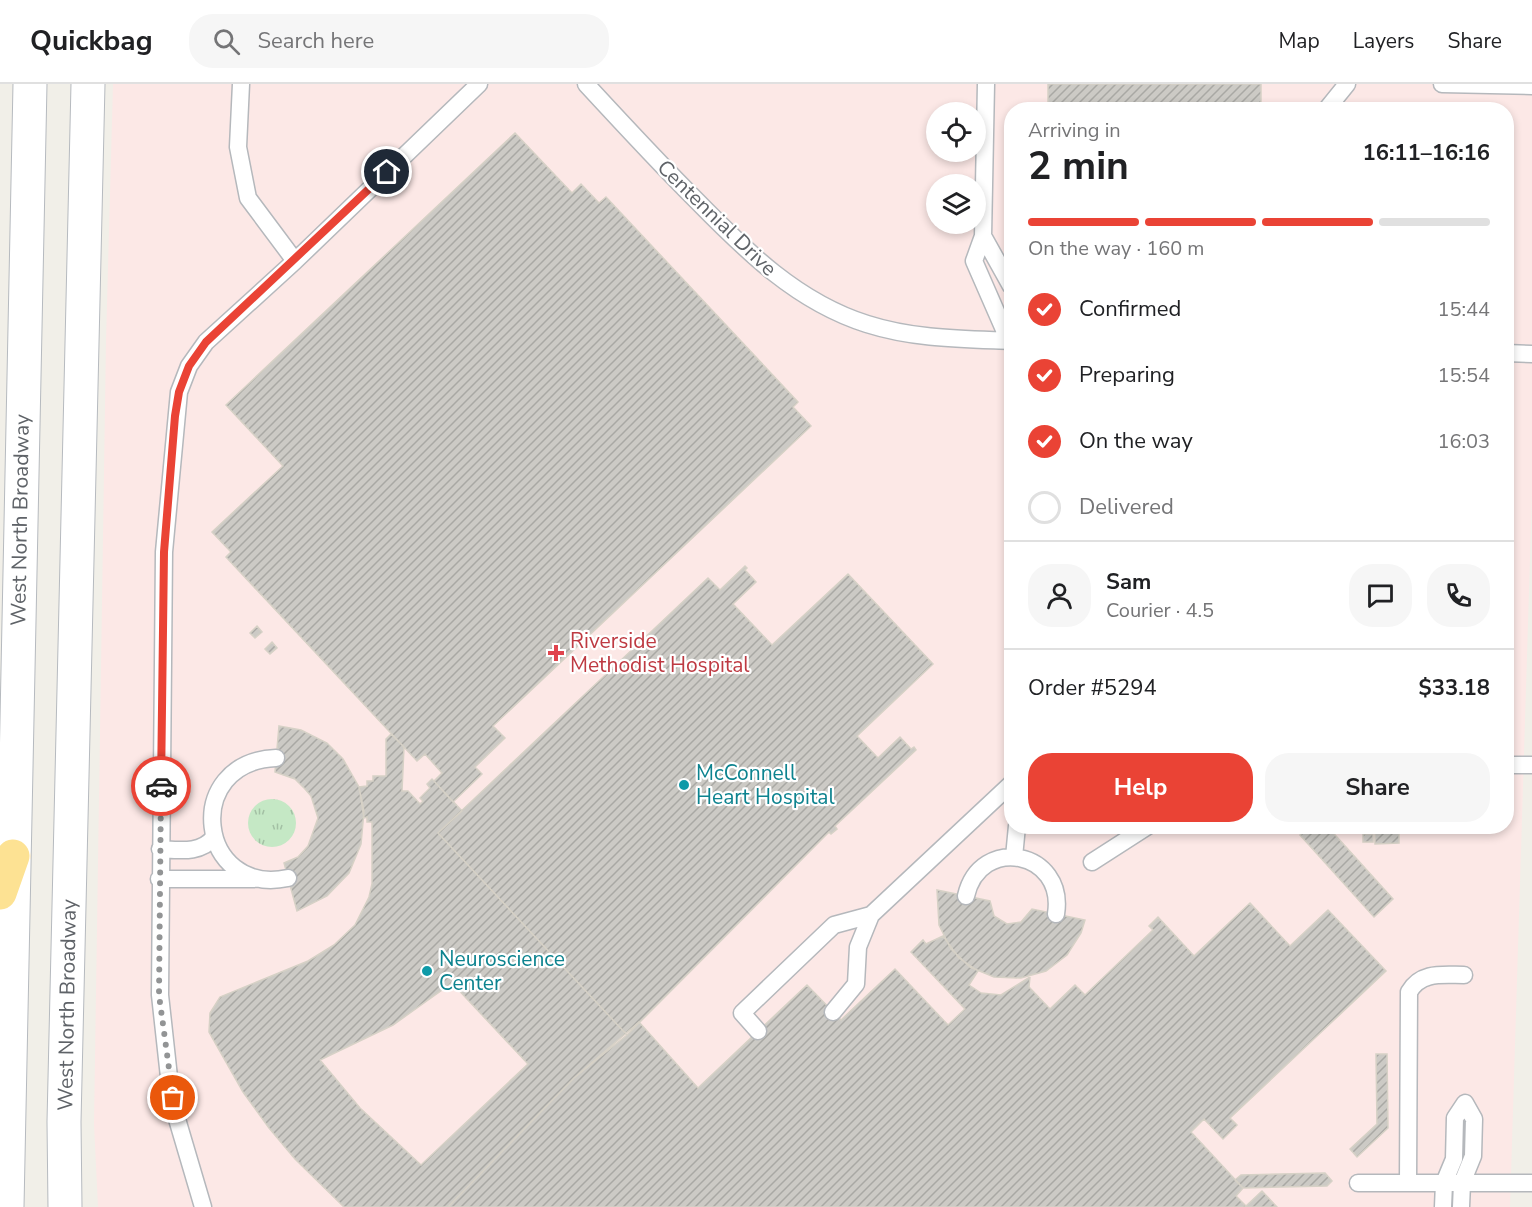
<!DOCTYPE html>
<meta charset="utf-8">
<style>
:root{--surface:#fff;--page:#f6f6f6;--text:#202124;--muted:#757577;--line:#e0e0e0;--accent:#ea4335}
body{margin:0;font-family:"Nunito Sans",sans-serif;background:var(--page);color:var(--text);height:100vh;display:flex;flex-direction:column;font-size:22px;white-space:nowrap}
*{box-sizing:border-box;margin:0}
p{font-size:20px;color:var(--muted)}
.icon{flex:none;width:33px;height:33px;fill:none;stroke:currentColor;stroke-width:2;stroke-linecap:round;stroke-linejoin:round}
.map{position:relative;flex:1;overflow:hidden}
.drawer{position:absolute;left:1004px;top:18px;width:510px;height:732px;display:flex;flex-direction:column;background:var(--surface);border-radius:24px;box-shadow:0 3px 9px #0003}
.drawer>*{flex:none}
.buttons{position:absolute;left:926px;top:18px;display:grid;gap:12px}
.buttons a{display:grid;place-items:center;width:60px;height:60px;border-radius:50%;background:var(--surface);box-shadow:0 3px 9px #0003;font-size:30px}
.pin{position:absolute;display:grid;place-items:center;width:51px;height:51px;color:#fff;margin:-26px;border:3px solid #fff;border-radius:50%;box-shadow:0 2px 6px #0007}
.courier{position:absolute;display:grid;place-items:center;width:60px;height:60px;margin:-30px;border:4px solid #ea4335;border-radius:50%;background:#fff;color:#222;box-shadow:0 2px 8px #0007}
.head em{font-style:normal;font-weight:700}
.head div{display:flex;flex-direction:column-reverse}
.head{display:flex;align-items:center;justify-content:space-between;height:102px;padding:0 24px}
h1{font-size:39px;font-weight:700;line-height:45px}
.bar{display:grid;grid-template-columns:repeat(4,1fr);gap:9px 6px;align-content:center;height:72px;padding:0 24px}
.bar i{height:8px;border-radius:4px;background:var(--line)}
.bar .current{background:var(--accent)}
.bar p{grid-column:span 4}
.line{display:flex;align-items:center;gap:15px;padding:0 24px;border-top:2px solid var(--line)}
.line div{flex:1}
.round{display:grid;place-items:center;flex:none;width:63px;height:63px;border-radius:24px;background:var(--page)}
ol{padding:0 24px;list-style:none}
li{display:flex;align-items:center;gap:18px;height:66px}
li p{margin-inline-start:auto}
li .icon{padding:6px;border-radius:50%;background:var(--accent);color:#fff;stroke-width:4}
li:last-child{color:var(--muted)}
li i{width:33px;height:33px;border:3px solid var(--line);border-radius:50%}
.button{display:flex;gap:12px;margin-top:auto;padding:12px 24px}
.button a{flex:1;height:69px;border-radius:24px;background:var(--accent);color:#fff;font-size:24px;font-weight:700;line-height:69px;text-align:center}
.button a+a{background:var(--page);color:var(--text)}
header{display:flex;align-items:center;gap:36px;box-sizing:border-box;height:84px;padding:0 30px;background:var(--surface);border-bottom:2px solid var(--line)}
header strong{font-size:28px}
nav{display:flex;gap:33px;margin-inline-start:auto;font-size:21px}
.search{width:420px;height:54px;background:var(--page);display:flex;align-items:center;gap:15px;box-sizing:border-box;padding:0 21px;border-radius:24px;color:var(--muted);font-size:22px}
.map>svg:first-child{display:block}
.medical{fill:#fce8e6;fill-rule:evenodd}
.grass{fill:url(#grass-tufts)}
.building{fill:url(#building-hatch);stroke:#d6d1c6;stroke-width:1.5;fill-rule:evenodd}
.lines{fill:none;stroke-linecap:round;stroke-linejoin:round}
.service-casing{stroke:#b5b8bc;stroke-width:19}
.secondary-casing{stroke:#b6babf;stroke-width:35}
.motorway-casing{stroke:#f9ab00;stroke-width:35}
.service{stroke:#fff;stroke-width:16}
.secondary{stroke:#fff;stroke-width:33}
.motorway{stroke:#fde293;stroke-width:33}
.done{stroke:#929495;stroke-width:6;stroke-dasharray:0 10.8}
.route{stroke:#ea4335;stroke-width:8}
.health-dot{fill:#e0444e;stroke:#fff;stroke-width:2}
.culture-dot{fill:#0f9aa8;stroke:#fff;stroke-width:2}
.labels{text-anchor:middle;stroke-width:4.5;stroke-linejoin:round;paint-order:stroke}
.street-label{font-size:21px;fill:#5f6368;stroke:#fff}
.health-label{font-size:21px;fill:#be3a42;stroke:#fff;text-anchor:start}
.culture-label{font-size:21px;fill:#0d838f;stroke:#fff;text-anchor:start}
</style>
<header>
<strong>Quickbag</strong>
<div class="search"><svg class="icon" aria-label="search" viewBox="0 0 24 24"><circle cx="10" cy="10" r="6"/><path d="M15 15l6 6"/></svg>Search here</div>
<nav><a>Map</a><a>Layers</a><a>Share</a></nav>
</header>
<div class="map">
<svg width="1532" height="1123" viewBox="0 0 1532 1123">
<defs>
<pattern id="grass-tufts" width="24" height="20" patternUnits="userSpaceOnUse" patternTransform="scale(1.5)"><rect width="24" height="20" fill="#c5e8c5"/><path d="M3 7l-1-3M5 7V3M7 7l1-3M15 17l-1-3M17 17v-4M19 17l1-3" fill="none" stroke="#a3c0a4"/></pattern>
<pattern id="building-hatch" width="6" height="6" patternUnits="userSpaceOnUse" patternTransform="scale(1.5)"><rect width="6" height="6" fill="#cccac5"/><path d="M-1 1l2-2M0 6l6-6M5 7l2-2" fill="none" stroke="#a9a8a4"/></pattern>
</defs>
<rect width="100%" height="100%" fill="#f1efe8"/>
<!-- medical -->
<path class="medical" d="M113,0H1532V410L1510,1123H98L94,1040L106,257ZM1011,26H1506V742H1011ZM936,28H975V68H936ZM936,100H975V140H936Z"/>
<!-- grass -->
<path class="grass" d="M248 739a24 24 0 1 1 48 0a24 24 0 1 1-48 0Z"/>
<!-- building -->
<path class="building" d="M1048,0H1261V26H1048Z
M1403,22H1455V26H1403Z
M515,49L572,109L581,100L599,119L606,113L798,318L793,323L811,342L493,642L505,654L475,683L482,690L453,718L434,697L442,689L425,670L417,677L226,473L231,468L212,448L283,382L226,321Z
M745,482L747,484L745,486L756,498L733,520L772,561L848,490L933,580L857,652L878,674L900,653L911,665L914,663L916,666L835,742L837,745L831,750L829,748L627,951L438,749L708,494L720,506Z
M257,542L262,548L255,554L250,549Z
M272,558L277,564L270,570L265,565Z
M279,642L301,646L327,659L343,675L359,703L364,727L361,760L349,789L327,812L297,827L284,779L298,773L308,762L318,734L311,712L305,705L295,695L275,688Z
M391,650L404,663L402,707H408L420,720L423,717L420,714L430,704L427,700L432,695L462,727L438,749L627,951L574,994L448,1123H344L295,1075L269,1044L243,1008L209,948L210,929L220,913L308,877L334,861L355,841L369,813L372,800V738H367V733L364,734L359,703L367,702V697H373V692H386V655ZM452,899L528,980L421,1081L360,1024L320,976L393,941Z
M1310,742H1327L1393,815L1374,833L1300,751Z
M1375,748H1399V759L1375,760Z
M1363,750H1373V758H1363Z
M937,806L990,817L994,832L1007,840L1021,838L1032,825L1085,836L1081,849L1067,871L1046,887L1021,894L994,893L970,883L951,865L939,841Z
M1250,819L1290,862L1328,826L1386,887L1230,1034L1237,1041L1223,1055L1204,1035L1191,1048L1243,1104L1236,1112L1246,1122L1262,1107L1277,1123H448L574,994L639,938L698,1004L807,901L841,936L895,885L948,941L965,925L911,868L923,856L926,860L943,852L959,874L978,887L969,901L981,909L1001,911L1030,893L1029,903L1050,925L1075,901L1085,911L1153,846L1149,842L1158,833L1194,872Z
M1376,970H1387L1388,1044L1357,1073L1350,1065L1377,1040Z
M1325,1089L1332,1097L1327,1102L1243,1104L1235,1096L1241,1091Z"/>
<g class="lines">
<!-- service casing -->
<g class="service-casing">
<path id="service" d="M241,0L238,63L248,114L295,177
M586,0C622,39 658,78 696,116C746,167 797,218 867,240C914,255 962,255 1011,257
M986,0L983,152L974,177L1009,257
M1442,0L1532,2
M1326,26L1347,0
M983,152L1011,202
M1506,269L1532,270
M276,674C181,678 198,813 288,794
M1506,681H1532
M160,765C179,766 201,770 214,753
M1014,773L1017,742
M1092,778L1148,742
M159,795H254
M966,812C980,750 1066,767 1056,830
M833,928L856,900L858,863L871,831L1011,700
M758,947L742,929L834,841L871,831
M1358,1099H1532
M1408,1099L1409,908C1421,887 1443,891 1464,891
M203,1123L177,1035L169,993L160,911L164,468L179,308L189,282L206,258L295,177L479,0
M1443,1123L1444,1099L1454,1075L1455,1034L1465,1019L1474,1035L1473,1072L1462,1099L1461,1123"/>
</g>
<!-- secondary casing -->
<g class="secondary-casing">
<path id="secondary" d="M7,1123L30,0
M65,1123L64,1038L88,0"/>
</g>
<!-- motorway casing -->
<g class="motorway-casing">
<path id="motorway" d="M0,809L13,772"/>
</g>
<!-- service -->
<use href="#service" class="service"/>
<!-- secondary -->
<use href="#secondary" class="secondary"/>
<!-- motorway -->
<use href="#motorway" class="motorway"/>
</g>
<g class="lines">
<!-- done -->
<path class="done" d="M161,702L159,911L173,1014"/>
<!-- route -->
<path class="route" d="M161,702L164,468L175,332L179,308L189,282L206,258L387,88"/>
</g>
<!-- markers -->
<path class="health-dot" d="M553 560h6v6h6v6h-6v6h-6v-6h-6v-6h6z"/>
<g class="culture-dot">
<circle cx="684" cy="701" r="6"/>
<circle cx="427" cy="887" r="6"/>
</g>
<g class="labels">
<!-- street labels -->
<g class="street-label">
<text transform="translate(717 134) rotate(44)" y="7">Centennial Drive</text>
<text transform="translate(20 436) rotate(-89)" y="7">West North Broadway</text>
<text transform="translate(67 921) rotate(-89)" y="7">West North Broadway</text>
</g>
<!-- health labels -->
<g class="health-label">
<text x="570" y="564">Riverside<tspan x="570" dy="24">Methodist Hospital</tspan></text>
</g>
<!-- culture labels -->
<g class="culture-label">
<text x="696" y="696">McConnell<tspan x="696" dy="24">Heart Hospital</tspan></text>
<text x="439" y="882">Neuroscience<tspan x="439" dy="24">Center</tspan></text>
</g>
</g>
</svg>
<div class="buttons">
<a><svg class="icon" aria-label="locate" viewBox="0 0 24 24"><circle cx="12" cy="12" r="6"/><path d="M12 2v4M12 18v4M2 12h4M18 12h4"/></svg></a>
<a><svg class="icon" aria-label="layers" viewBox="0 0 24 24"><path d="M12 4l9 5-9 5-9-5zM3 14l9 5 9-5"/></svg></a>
</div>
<div class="pin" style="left:173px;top:1014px;background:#ea580c"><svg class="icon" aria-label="bag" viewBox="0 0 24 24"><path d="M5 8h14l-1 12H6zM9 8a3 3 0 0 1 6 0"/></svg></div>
<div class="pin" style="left:387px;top:88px;background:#1f2937"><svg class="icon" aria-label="home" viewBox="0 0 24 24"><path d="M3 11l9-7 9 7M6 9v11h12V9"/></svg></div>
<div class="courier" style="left:161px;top:702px"><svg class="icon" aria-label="car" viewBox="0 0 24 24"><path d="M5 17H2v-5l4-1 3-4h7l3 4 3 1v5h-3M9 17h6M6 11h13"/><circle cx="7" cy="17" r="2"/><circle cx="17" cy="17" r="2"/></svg></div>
<section class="drawer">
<div class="head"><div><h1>2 min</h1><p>Arriving in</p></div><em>16:11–16:16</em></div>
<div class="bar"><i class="current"></i><i class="current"></i><i class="current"></i><i></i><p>On the way · 160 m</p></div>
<ol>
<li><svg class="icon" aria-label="check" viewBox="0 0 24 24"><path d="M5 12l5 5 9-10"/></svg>Confirmed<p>15:44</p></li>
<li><svg class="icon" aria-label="check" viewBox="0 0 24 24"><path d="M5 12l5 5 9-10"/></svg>Preparing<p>15:54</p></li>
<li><svg class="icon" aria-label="check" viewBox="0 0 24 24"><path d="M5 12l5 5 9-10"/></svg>On the way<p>16:03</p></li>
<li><i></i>Delivered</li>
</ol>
<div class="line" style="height:108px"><a class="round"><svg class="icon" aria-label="person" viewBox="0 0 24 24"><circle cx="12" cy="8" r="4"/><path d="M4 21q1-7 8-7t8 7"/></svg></a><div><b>Sam</b><p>Courier · 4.5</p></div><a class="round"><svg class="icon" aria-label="chat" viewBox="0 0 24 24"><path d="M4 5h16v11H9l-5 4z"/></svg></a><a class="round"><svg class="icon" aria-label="phone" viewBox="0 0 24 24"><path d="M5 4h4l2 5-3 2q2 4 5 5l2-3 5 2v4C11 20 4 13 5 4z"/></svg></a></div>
<div class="line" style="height:78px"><div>Order #5294</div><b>$33.18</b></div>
<div class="button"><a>Help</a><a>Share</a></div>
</section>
</div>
